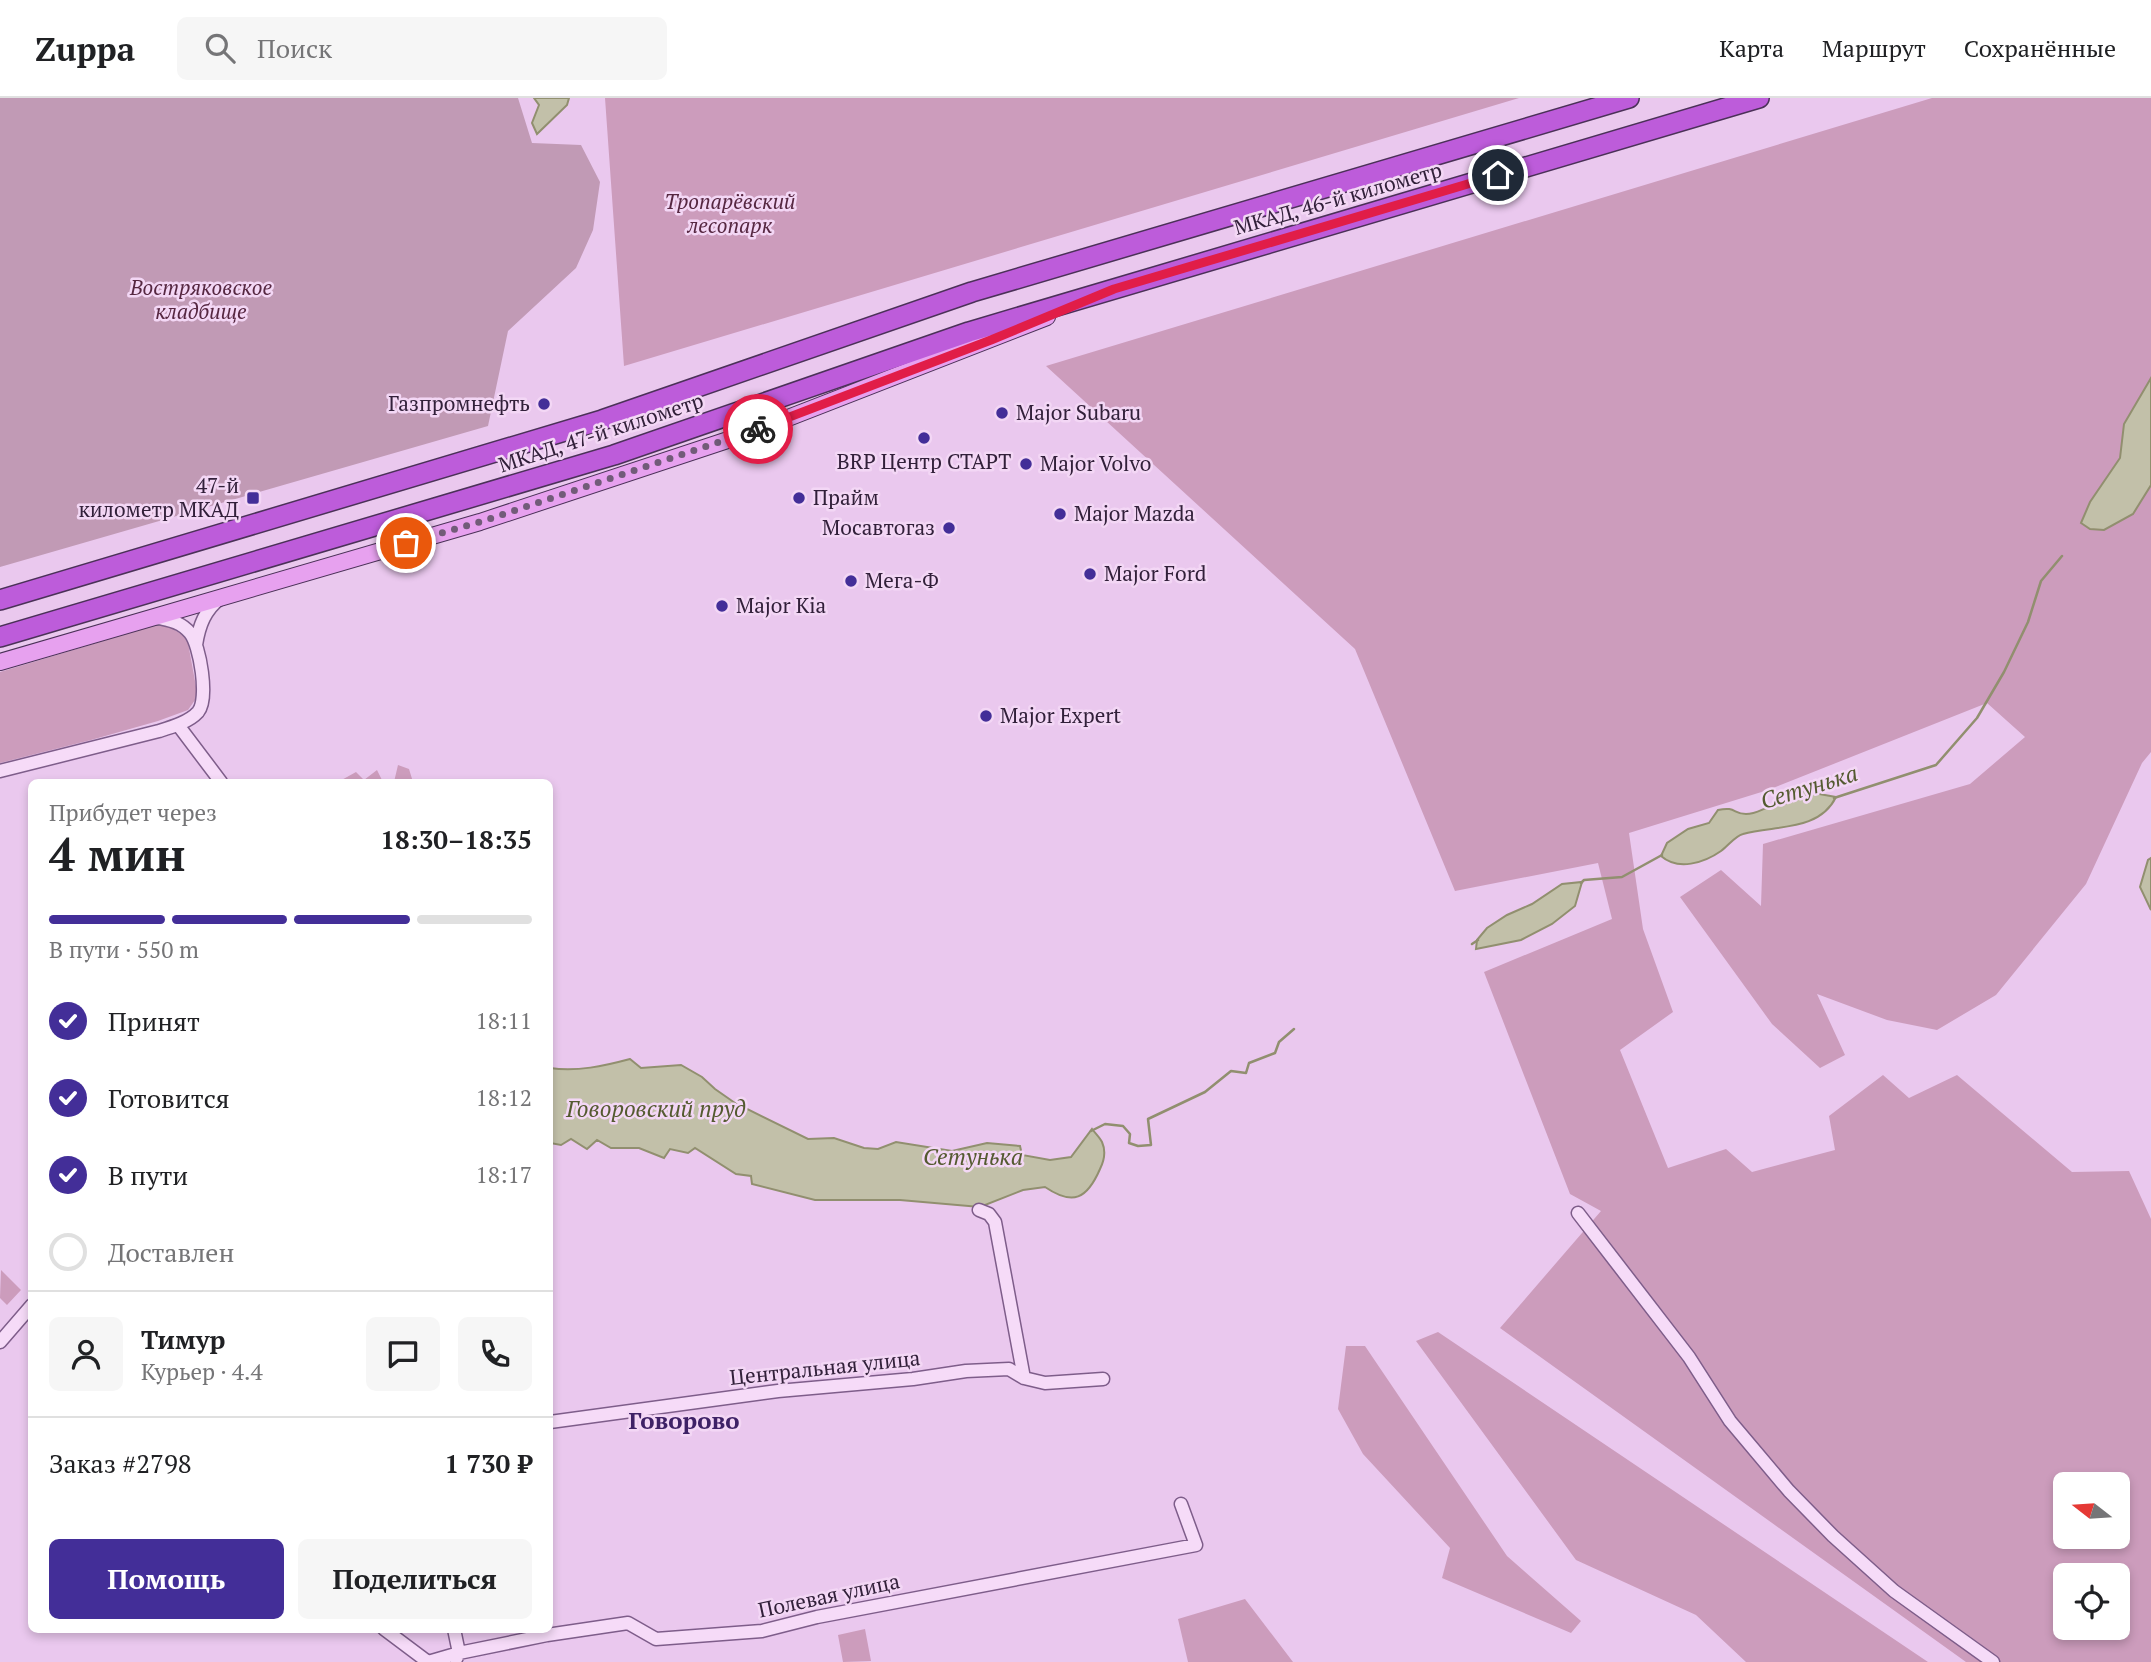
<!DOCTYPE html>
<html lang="ru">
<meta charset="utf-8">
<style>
:root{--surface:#fff;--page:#f6f6f6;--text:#202124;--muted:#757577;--line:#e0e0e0;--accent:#432e98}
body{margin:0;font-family:"PT Serif",serif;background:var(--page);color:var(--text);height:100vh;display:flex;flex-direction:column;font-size:26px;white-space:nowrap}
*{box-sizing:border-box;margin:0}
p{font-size:23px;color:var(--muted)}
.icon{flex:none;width:38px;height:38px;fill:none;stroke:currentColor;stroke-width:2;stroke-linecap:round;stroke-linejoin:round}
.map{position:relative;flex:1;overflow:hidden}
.side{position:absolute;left:28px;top:681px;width:525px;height:854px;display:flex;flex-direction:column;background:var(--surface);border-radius:10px;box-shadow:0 4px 10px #0003}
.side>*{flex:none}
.needle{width:46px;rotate:287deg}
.buttons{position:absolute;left:2053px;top:1374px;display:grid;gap:14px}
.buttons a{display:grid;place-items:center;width:77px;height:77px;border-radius:10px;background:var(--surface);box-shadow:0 4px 10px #0003;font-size:35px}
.pin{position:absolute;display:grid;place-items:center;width:60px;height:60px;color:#fff;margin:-30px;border:4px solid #fff;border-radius:50%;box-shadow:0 2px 7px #0007}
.courier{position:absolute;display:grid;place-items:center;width:70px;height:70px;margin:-35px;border:5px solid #e11d48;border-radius:50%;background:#fff;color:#222;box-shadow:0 2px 9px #0007}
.summary em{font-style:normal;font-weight:700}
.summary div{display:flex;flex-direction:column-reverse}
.summary{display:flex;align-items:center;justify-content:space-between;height:119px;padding:0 21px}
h1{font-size:46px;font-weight:700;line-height:52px}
.bar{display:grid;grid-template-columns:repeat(4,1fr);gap:10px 7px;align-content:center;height:84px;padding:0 21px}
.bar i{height:9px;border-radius:5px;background:var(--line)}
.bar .selected{background:var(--accent)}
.bar p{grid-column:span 4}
.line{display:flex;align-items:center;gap:18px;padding:0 21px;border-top:2px solid var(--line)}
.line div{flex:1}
.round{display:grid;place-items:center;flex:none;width:74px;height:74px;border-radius:10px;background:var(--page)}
ol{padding:0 21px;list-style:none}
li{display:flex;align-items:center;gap:21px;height:77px}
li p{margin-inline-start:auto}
li .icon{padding:7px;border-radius:50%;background:var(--accent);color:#fff;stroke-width:4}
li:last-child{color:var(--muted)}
li i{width:38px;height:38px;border:4px solid var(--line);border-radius:50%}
.button{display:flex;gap:14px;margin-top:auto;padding:14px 21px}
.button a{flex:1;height:80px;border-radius:10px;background:var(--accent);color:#fff;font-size:28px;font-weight:700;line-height:80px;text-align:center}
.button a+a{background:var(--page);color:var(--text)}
header{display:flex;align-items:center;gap:42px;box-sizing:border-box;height:98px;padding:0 35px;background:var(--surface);border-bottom:2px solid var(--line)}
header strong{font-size:33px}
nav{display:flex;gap:38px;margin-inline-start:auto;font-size:24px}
.search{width:490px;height:63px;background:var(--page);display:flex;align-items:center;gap:18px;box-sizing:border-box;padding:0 24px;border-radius:10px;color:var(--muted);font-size:26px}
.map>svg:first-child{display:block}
.green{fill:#cc9cbc;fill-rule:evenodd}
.cemetery{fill:#c19ab5}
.water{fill:#c2c0a9;stroke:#918f6f;stroke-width:2}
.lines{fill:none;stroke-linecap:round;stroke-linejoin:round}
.stream{stroke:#918f6f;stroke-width:2.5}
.minor-casing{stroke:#7e5d8a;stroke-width:15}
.major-casing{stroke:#4b3158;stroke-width:18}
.highway-casing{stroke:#4b3158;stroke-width:22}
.minor{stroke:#f6dbf8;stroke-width:12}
.major{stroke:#e7a1ef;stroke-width:16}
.highway{stroke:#bd5cda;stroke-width:19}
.done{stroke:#725b79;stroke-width:7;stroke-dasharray:0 12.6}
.route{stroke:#e11d48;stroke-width:9}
.poi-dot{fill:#432e98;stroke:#f3d7f5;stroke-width:2.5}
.labels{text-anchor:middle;stroke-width:5;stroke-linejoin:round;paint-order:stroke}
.street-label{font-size:21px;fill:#32203a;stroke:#f3d7f5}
.park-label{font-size:21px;font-style:italic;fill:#562741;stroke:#f3d7f5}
.poi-label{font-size:21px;fill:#32203a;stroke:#f3d7f5;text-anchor:start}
.water-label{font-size:23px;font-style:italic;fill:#545a30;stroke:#f3d7f5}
.quarter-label{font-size:24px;font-weight:bold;fill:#3e2166;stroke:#f3d7f5}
</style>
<header>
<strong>Zuppa</strong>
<div class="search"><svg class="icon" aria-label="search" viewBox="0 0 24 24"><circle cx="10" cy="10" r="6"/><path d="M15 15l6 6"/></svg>Поиск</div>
<nav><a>Карта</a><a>Маршрут</a><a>Сохранённые</a></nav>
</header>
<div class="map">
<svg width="2151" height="1564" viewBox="0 0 2151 1564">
<rect width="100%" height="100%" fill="#eac8ee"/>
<!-- green -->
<path class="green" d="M605,0H1519L624,268Z
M1932,0H2151V280L2124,326L2120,360L2090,404L2081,425L2104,432L2133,416L2151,387V654L2142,665L2086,786L1996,897L1937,932L1887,922L1817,896L1845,957L1820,970L1772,926L1680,799L1721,772L1761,808L1763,746L1970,686L2025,639L1987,605L1768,692L1629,735L1643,831L1673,914L1620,952L1668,1070L1726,1051L1752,1074L1835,1052L1829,1018L1883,977L1909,1000L1957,977L2072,1074L2129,1073L2151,1121V1564H1966L1500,1230L1601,1113L1570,1096L1484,874L1612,821L1598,765L1455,793L1355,551L1046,268ZM2065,1386H2118V1438H2065ZM2065,1477H2118V1530H2065Z
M167,527L184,538L188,545L197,594L195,602L188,612L158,623L91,642L0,665V574L153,528Z
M398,667L409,671L413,684H394Z
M377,672L383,684H338L356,674L364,682Z
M1,1172L21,1192L7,1207L0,1200Z
M1438,1234L1928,1564H1746L1696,1517L1576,1462L1416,1243Z
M1346,1248H1365L1507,1458L1581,1523L1571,1535L1442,1480L1450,1450L1363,1356L1338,1311Z
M1245,1501L1293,1564H1188L1178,1521Z
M865,1531L871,1563L843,1564L838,1537Z"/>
<!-- cemetery -->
<path class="cemetery" d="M0,0H518L532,45L581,47L600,84L593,132L576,170L508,233L488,328L0,469Z"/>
<!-- water -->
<path class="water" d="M534,0H569L567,7L537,36L532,25L539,7Z
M2151,280V387L2133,416L2104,432L2090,431L2081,425L2090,404L2120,360L2124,326Z
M1797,692L1836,699C1819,734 1774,727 1743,736C1735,738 1728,748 1721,753C1704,765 1678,773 1661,758L1667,745L1688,731L1709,725L1718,712C1736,708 1733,716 1746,716C1760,716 1766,706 1785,706L1792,696Z
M2151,760V812L2140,789L2148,762Z
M1582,784L1575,808L1552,826L1521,842L1476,851L1477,842L1487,830L1507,817L1532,806L1562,786Z
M630,961L641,970L681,967L702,979L715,991L735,1005L808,1041L834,1040L864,1050L878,1051L896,1044L952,1053L987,1045L1020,1048L1022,1057L1050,1062L1071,1059L1092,1031C1095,1035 1100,1040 1102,1044C1106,1053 1104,1063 1100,1071C1087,1101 1073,1108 1045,1089L1023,1092L980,1109L900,1102H815L752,1086L751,1078L736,1076L695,1050L688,1055L670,1051L664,1060L639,1050H611L597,1042L587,1051L571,1041L561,1047L550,1045V970C577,974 604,968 630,961Z"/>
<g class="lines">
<!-- stream -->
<path class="stream" d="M1834,700L1936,667L1977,620L2004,574L2028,524L2041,483L2062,458
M1581,785L1584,782L1622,779L1662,757
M1472,846L1478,842
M1091,1033L1105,1026L1123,1028L1130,1036L1129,1045L1138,1048L1151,1047L1148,1021L1205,994L1231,973L1246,975L1249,965L1275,955L1279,944L1294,931"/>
<!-- minor casing -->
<g class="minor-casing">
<path id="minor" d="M196,547C199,528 205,511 221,500
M178,627L221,684
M0,673L159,633C172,629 189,624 198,614C209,601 200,547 190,535C182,525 168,521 156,520
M979,1112L989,1116L995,1124L1024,1280
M1578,1115L1689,1259L1730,1323L1789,1393L1833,1438L1894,1493L1993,1564
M0,1244L32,1207
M550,1324L778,1293L913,1281L966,1273L1009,1271L1024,1280L1045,1285L1103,1281
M384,1531L428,1564L459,1555L547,1537L628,1525L656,1541L762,1533L817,1519L1196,1447L1181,1406
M454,1531L459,1555L456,1561"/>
</g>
<!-- major casing -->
<g class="major-casing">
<path id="major" d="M0,564L480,424L752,334L1047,219"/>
</g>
<!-- highway casing -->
<g class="highway-casing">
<path id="highway" d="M0,502L602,322L972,194L1629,0
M0,539L614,357L969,234L1759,0"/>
</g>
<!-- minor -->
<use href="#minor" class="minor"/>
<!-- major -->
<use href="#major" class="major"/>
<!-- highway -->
<use href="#highway" class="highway"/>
</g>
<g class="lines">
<!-- done -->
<path class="done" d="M406,445L480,424L758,331"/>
<!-- route -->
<path class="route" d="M758,331L991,242L1114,191L1498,77"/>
</g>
<!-- markers -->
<g class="poi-dot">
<circle cx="544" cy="306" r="7"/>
<circle cx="1002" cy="315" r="7"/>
<circle cx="924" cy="340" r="7"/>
<circle cx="1026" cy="366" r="7"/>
<rect x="246" y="393" width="14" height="14" rx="3.5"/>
<circle cx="799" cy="400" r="7"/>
<circle cx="1060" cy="416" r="7"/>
<circle cx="949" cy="430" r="7"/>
<circle cx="1090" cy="476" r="7"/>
<circle cx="851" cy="483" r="7"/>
<circle cx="722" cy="508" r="7"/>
<circle cx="986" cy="618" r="7"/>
</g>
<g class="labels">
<!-- street labels -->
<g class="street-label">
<text transform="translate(1338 101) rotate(-16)" y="7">МКАД, 46-й километр</text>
<text transform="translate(601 335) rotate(-18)" y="7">МКАД, 47-й километр</text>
<text transform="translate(825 1270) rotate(-6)" y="7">Центральная улица</text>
<text transform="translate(829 1498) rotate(-12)" y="7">Полевая улица</text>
</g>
<!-- park labels -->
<g class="park-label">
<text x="730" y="111">Тропарёвский<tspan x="730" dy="24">лесопарк</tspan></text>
<text x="201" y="197">Востряковское<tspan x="201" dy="24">кладбище</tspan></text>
</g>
<!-- poi labels -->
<g class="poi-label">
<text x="530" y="313" text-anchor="end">Газпромнефть</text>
<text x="1016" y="322">Major Subaru</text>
<text x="924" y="371" text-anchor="middle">BRP Центр СТАРТ</text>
<text x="1040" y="373">Major Volvo</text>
<text x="239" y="395" text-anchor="end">47-й<tspan x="239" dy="24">километр МКАД</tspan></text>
<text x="813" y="407">Прайм</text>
<text x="1074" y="423">Major Mazda</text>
<text x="935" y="437" text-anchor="end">Мосавтогаз</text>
<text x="1104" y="483">Major Ford</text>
<text x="865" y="490">Мега-Ф</text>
<text x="736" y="515">Major Kia</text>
<text x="1000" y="625">Major Expert</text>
</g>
<!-- water labels -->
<g class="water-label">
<text transform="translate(1809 689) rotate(-17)" y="8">Сетунька</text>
<text x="656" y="1019">Говоровский пруд</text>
<text x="973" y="1067">Сетунька</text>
</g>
<!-- quarter labels -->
<g class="quarter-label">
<text x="684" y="1331">Говорово</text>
</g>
</g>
</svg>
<div class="buttons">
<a><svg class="needle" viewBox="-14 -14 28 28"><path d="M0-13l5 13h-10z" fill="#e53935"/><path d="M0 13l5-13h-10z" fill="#757577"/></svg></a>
<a><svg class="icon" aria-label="locate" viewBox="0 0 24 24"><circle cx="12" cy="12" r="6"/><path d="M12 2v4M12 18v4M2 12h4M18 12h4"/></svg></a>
</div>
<div class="pin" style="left:406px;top:445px;background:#ea580c"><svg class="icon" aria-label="bag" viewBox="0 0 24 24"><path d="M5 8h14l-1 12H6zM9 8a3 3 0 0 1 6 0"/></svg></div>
<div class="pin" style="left:1498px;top:77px;background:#1f2937"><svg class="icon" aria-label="home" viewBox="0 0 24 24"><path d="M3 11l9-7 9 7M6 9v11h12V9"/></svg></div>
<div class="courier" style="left:758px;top:331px"><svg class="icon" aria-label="bike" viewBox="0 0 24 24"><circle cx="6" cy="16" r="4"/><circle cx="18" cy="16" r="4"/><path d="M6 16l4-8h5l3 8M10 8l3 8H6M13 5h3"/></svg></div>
<section class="side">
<div class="summary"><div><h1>4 мин</h1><p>Прибудет через</p></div><em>18:30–18:35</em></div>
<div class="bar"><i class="selected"></i><i class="selected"></i><i class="selected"></i><i></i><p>В пути · 550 m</p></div>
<ol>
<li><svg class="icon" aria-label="check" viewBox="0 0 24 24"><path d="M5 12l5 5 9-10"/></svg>Принят<p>18:11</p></li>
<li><svg class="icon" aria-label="check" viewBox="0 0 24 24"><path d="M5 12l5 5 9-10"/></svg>Готовится<p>18:12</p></li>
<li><svg class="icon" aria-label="check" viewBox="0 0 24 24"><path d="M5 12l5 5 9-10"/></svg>В пути<p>18:17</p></li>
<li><i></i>Доставлен</li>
</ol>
<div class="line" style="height:126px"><a class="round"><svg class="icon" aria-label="person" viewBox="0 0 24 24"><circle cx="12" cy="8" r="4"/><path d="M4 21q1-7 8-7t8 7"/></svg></a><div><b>Тимур</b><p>Курьер · 4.4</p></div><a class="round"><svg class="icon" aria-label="chat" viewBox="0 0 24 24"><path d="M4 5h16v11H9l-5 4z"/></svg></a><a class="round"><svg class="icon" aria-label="phone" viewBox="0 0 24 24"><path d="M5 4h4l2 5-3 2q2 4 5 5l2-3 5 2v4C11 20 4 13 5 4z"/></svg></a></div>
<div class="line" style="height:91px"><div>Заказ #2798</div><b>1 730 ₽</b></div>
<div class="button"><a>Помощь</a><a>Поделиться</a></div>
</section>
</div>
